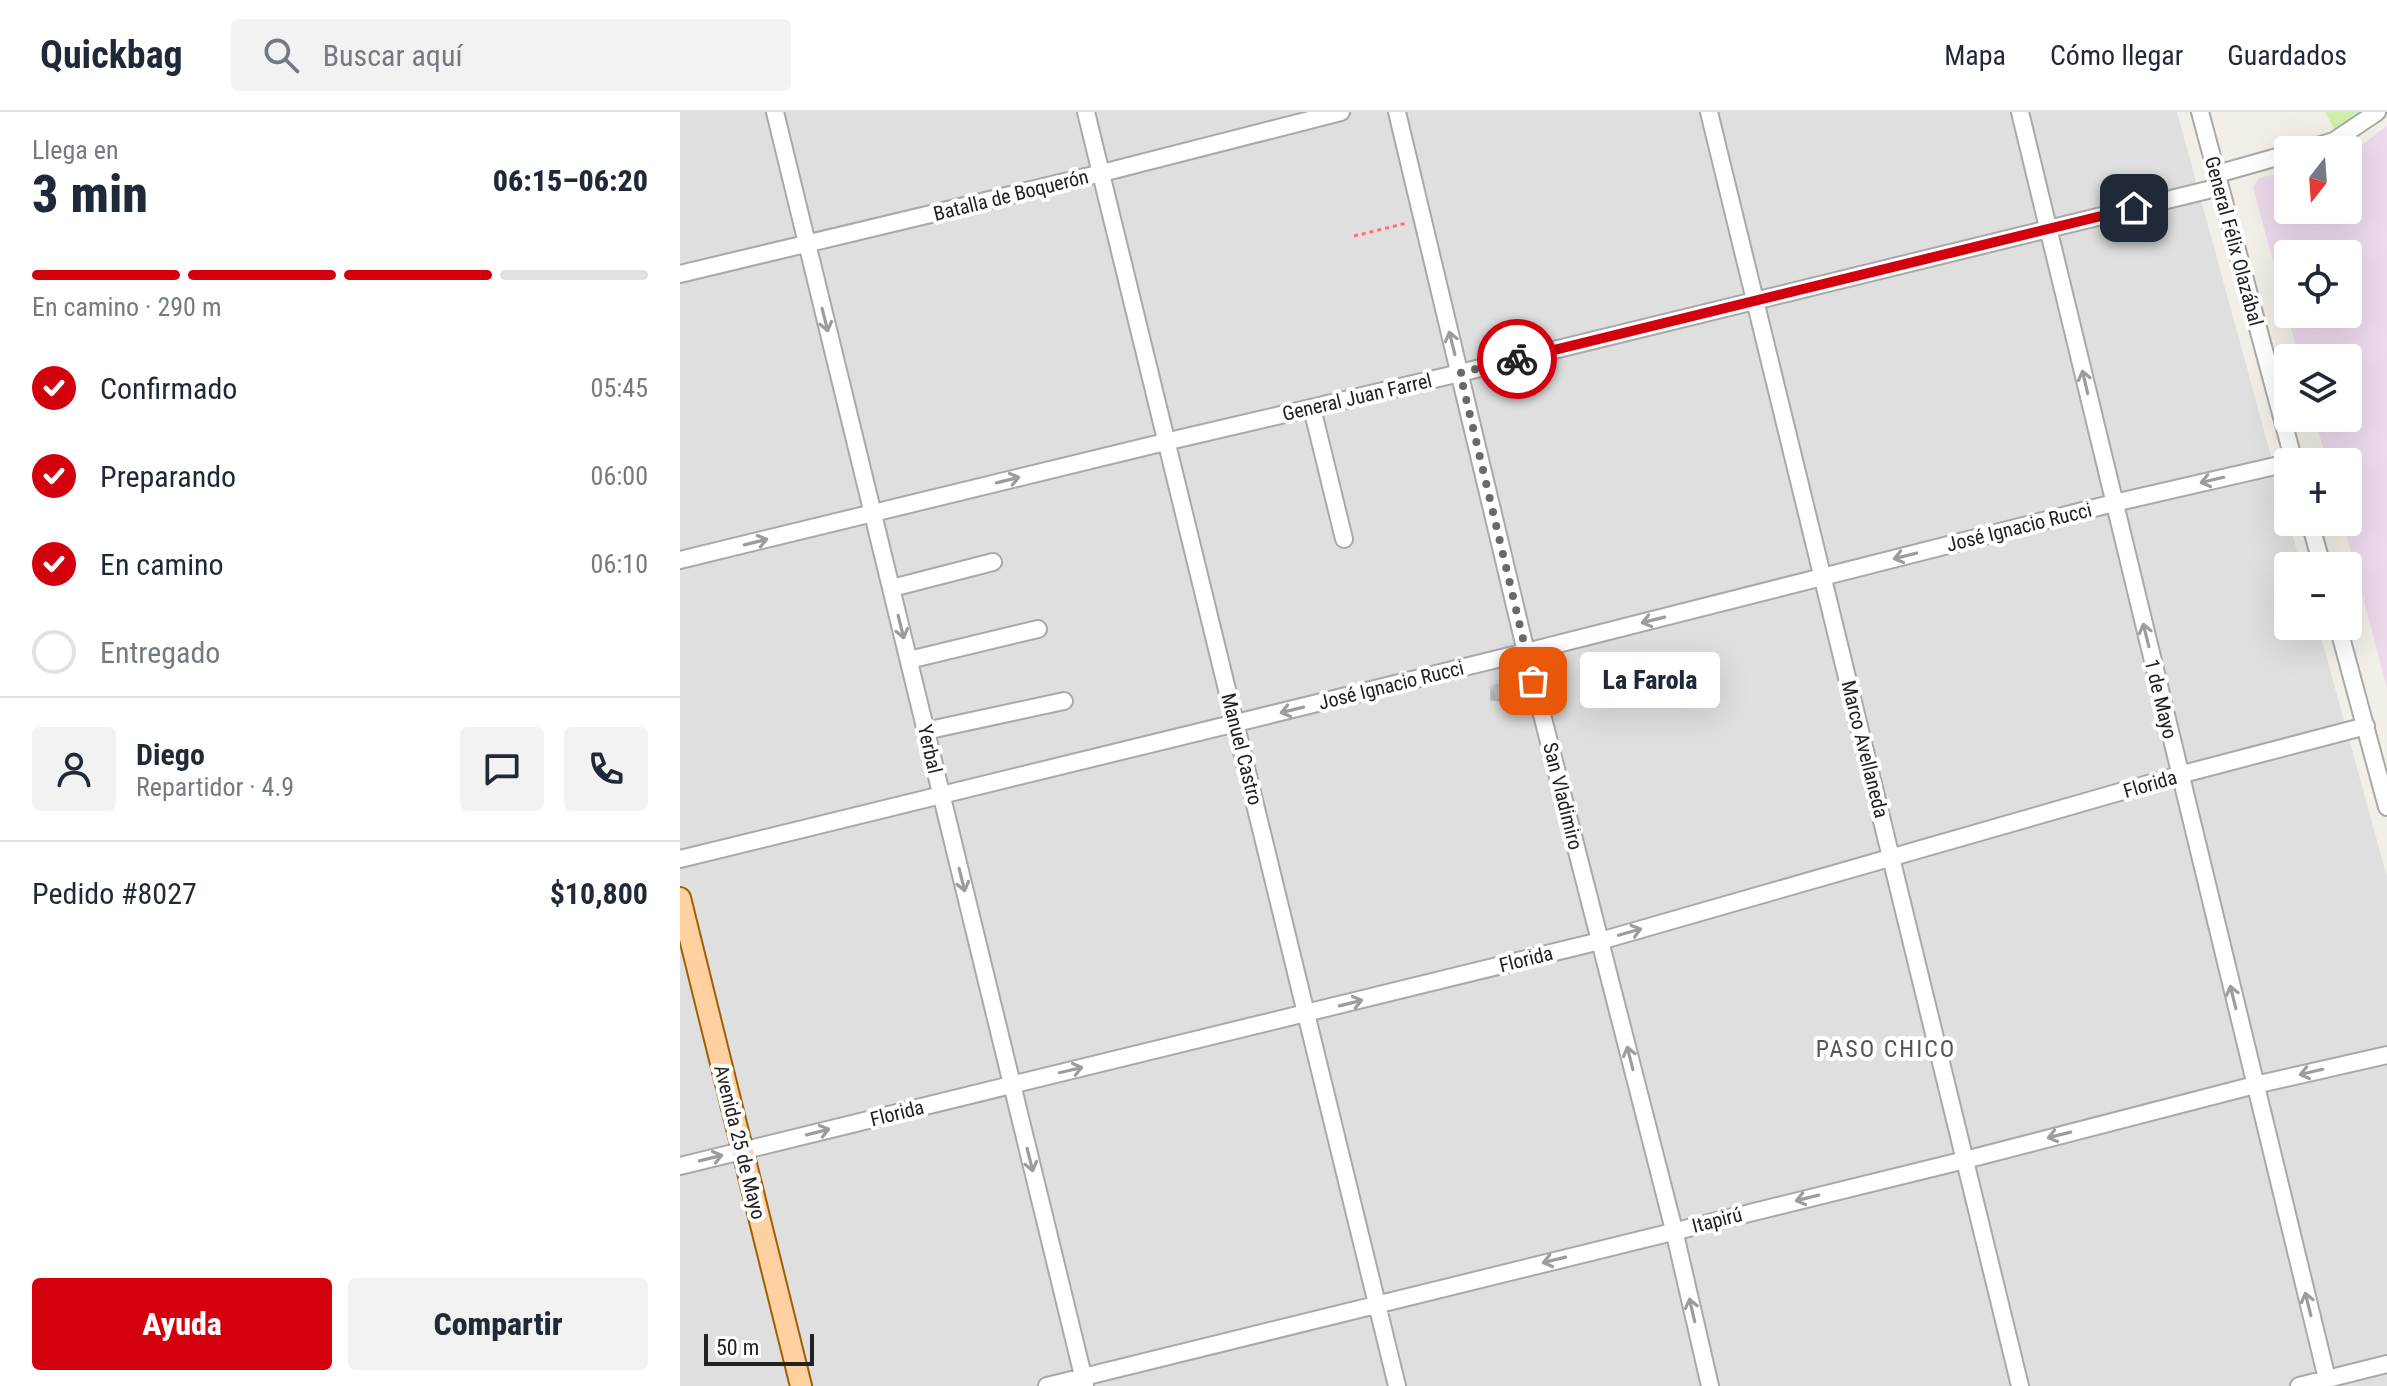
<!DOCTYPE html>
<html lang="es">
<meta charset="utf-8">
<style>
:root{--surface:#fff;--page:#f2f2f3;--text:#1f2937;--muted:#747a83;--line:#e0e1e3;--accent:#d3000e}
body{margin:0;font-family:"Roboto Condensed",sans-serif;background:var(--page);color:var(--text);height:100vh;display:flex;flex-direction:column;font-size:30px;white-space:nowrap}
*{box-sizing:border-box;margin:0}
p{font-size:26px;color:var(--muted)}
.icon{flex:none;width:44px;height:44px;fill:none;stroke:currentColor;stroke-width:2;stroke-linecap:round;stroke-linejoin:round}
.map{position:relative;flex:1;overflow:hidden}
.drawer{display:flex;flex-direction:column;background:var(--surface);width:680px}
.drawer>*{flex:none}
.needle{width:52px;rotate:197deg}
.controls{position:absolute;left:1594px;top:24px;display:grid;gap:16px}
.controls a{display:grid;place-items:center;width:88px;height:88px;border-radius:8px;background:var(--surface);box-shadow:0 8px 32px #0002;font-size:40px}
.scale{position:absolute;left:24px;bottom:20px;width:110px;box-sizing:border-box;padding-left:8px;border:4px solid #222;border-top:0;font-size:22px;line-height:28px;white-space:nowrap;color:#222;-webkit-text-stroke:6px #fff;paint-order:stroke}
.pin{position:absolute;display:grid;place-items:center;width:68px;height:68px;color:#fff;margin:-34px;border-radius:16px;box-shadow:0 4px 12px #0006}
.courier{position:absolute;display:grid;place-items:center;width:80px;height:80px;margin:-40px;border:6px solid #d3000e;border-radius:50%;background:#fff;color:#222;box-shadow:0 2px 10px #0007}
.bubble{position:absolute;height:56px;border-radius:8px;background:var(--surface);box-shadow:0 8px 32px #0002;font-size:26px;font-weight:800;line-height:56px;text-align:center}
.head em{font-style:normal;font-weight:800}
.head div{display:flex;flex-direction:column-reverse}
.head{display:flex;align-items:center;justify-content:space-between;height:136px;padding:0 32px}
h1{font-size:52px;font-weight:800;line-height:60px}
.bar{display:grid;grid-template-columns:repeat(4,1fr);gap:12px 8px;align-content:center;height:96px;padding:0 32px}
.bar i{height:10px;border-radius:6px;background:var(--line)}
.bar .on{background:var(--accent)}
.bar p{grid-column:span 4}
.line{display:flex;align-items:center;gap:20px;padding:0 32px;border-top:2px solid var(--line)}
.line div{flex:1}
.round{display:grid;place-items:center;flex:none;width:84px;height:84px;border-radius:8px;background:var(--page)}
ol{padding:0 32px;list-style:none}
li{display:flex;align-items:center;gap:24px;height:88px}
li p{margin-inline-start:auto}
li .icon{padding:8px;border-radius:50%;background:var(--accent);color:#fff;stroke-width:4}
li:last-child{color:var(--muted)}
li i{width:44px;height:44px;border:4px solid var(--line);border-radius:50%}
.button{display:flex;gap:16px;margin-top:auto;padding:16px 32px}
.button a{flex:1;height:92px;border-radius:8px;background:var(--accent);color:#fff;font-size:32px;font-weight:800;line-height:92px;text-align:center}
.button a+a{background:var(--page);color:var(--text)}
header{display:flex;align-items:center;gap:48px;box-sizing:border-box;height:112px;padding:0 40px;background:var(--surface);border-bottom:2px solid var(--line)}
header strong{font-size:38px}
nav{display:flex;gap:44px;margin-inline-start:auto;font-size:28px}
.search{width:560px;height:72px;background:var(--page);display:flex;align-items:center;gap:20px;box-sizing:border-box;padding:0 28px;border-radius:8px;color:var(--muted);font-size:30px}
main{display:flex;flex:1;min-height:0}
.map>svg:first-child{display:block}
.residential{fill:#e0dfdf}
.industrial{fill:#ecd9ea;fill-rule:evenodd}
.grass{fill:#d1efab}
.building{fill:#cbc0bb;filter:url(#shadow)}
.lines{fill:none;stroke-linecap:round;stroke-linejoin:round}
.minor-casing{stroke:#a9a9a9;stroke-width:20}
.major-casing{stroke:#9f6000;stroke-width:24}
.path{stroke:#ff726c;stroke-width:3;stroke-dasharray:4 4;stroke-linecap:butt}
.minor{stroke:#fff;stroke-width:16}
.major{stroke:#ffd0a0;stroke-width:20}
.oneway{stroke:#9c9c9c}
.done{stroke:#6b6967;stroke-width:8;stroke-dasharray:0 14.4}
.route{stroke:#d3000e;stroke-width:10}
.labels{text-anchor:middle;stroke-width:8;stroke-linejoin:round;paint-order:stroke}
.street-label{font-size:20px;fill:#222;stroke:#fff}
.quarter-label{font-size:24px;letter-spacing:2px;fill:#555;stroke:#fff}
</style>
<header>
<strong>Quickbag</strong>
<div class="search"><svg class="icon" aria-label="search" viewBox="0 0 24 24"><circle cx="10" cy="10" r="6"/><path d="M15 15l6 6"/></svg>Buscar aquí</div>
<nav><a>Mapa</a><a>Cómo llegar</a><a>Guardados</a></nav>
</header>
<main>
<section class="drawer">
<div class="head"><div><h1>3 min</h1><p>Llega en</p></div><em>06:15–06:20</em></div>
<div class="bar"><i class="on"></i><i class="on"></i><i class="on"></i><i></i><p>En camino · 290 m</p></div>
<ol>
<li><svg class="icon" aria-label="check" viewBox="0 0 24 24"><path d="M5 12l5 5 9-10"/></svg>Confirmado<p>05:45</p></li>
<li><svg class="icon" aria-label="check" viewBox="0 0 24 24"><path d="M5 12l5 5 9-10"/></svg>Preparando<p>06:00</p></li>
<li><svg class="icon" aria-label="check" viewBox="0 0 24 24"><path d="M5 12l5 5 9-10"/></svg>En camino<p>06:10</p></li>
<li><i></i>Entregado</li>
</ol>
<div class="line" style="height:144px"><a class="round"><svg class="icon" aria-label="person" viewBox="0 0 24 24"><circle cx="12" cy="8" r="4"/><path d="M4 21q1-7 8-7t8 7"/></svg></a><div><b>Diego</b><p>Repartidor · 4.9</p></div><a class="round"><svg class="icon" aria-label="chat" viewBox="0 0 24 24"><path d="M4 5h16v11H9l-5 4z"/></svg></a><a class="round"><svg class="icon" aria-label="phone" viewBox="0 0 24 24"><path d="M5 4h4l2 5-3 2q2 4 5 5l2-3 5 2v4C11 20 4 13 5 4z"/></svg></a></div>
<div class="line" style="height:104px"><div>Pedido #8027</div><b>$10,800</b></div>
<div class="button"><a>Ayuda</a><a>Compartir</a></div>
</section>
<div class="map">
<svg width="1707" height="1274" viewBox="0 0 1707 1274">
<defs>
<filter id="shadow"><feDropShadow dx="-5" dy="5" stdDeviation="4" flood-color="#0004"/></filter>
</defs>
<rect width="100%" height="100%" fill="#f2eee8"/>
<!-- residential -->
<path class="residential" d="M0,0H1497L1621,454H1608V514H1638L1707,765V1274H0Z"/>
<!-- industrial -->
<path class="industrial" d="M1707,14V576L1663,410H1668V350H1647L1635,306H1668V246H1619L1573,75L1579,66L1608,59V98H1668V43ZM1608,142H1668V202H1608Z"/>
<!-- grass -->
<path class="grass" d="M1645,0H1680L1655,18Z"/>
<!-- building -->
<path class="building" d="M830,569L839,574L841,582L816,587L813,573Z"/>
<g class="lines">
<!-- minor casing -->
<g class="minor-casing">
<path id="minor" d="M95,0L405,1272
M406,0L717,1274
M717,0L846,540L994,1118L1030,1274
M1029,0L1340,1274
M1340,0L1647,1267
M1520,0L1614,350
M1624,38L1654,29L1697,0
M1537,62L1608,42
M0,162L422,61L661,0
M632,296L664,427
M1630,410L1642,454
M0,448L485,330L780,261L1540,75
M212,476L313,450
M1658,514L1707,695
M229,548L358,517
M245,619L384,589
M0,747L846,540L1434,391L1608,351
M0,1054L920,829L1499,663L1686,614
M367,1274L1285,1048L1575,973L1707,943
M1619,1274L1707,1252"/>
</g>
<!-- major casing -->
<g class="major-casing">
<path id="major" d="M0,786L121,1274"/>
</g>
<!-- path -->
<path class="path" d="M674,124L727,111"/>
<!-- minor -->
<use href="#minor" class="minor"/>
<!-- major -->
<use href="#major" class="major"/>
</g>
<!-- one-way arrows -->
<defs><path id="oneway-shaft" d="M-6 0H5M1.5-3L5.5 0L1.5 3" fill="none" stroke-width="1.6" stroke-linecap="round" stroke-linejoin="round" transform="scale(2)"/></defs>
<g class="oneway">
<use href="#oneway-shaft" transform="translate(145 208) rotate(76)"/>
<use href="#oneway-shaft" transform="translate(772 231) rotate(-104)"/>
<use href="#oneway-shaft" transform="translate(1405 270) rotate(-103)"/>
<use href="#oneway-shaft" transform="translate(328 368) rotate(-14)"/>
<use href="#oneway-shaft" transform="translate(1532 368) rotate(167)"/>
<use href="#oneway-shaft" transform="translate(76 430) rotate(-14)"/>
<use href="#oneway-shaft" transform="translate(1225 444) rotate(166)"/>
<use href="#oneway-shaft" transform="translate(973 508) rotate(166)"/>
<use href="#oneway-shaft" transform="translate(221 515) rotate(76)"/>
<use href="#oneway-shaft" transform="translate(1466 523) rotate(-104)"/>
<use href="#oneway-shaft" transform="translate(612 598) rotate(166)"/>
<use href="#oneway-shaft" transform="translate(282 768) rotate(76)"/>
<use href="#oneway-shaft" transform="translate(950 820) rotate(-16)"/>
<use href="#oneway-shaft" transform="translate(1553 885) rotate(-104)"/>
<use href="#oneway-shaft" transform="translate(671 891) rotate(-14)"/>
<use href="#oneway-shaft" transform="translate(950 946) rotate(-104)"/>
<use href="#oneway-shaft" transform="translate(391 958) rotate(-13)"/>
<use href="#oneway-shaft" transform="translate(1631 960) rotate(167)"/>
<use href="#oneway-shaft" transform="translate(138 1020) rotate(-14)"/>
<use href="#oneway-shaft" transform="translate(1379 1023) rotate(166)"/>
<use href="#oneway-shaft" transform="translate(31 1046) rotate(-14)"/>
<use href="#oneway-shaft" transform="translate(350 1048) rotate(76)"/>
<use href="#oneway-shaft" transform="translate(1127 1086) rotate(166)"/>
<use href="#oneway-shaft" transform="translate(874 1148) rotate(166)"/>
<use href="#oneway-shaft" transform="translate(1628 1192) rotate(-104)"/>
<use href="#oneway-shaft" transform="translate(1012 1198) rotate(-103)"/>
</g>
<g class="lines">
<!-- done -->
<path class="done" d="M837,247L780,261L853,569"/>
<!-- route -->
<path class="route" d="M837,247L1454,96"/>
</g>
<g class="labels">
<!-- street labels -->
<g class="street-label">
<text transform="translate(331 83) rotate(-14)" y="7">Batalla de Boquerón</text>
<text transform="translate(1554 129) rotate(75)" y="7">General Félix Olazábal</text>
<text transform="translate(677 285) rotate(-13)" y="7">General Juan Farrel</text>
<text transform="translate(1339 415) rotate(-14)" y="7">José Ignacio Rucci</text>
<text transform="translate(711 573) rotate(-14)" y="7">José Ignacio Rucci</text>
<text transform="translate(1481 587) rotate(76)" y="7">1 de Mayo</text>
<text transform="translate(250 637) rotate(77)" y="7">Yerbal</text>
<text transform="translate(562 637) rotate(76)" y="7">Manuel Castro</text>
<text transform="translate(1185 637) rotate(76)" y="7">Marco Avellaneda</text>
<text transform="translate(1470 672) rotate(-16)" y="7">Florida</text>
<text transform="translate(883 684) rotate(76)" y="7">San Vladimiro</text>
<text transform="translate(846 847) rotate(-14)" y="7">Florida</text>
<text transform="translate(217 1001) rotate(-14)" y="7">Florida</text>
<text transform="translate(60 1030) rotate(76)" y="7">Avenida 25 de Mayo</text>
<text transform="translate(1037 1108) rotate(-14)" y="7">Itapirú</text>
</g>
<!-- quarter labels -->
<g class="quarter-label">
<text x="1206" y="945">PASO CHICO</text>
</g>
</g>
</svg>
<div class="controls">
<a><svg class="needle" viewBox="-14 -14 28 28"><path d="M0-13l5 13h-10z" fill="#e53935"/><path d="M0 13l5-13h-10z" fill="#747a83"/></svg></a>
<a><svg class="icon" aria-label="locate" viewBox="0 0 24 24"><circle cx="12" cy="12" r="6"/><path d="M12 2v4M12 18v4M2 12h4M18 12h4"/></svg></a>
<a><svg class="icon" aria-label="layers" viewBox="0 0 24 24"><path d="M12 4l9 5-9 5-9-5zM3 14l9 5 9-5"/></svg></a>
<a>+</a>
<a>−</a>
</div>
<div class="scale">50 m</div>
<div class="pin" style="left:853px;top:569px;background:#ea580c"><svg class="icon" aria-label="bag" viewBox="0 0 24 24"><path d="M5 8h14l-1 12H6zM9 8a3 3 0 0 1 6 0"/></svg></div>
<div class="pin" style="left:1454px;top:96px;background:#1f2937"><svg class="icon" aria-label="home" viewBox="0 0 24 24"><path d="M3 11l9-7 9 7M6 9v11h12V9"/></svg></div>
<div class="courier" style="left:837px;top:247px"><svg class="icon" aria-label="bike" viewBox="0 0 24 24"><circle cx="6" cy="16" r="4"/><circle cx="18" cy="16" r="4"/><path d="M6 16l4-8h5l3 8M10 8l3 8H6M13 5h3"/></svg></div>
<div class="bubble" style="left:900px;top:540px;width:140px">La Farola</div>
</div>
</main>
